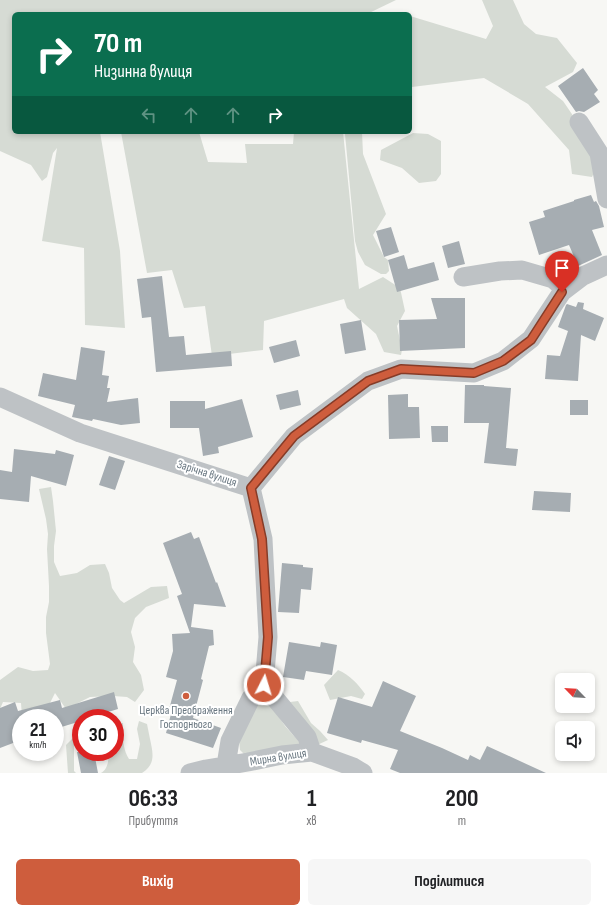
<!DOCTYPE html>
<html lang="uk">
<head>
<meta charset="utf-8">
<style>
	:root { --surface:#fff; --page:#f6f6f6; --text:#202124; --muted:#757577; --accent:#ce5d3d }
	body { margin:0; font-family:"Sofia Sans Condensed",sans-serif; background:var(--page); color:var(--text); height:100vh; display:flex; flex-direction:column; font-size:15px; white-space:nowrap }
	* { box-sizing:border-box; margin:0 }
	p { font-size:13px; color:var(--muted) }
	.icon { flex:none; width:22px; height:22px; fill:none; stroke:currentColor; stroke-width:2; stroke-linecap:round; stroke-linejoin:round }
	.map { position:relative; height:773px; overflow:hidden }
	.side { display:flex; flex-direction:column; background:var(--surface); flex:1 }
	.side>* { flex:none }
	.hud { position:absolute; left:12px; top:12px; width:400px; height:122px; border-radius:6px; box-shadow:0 2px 6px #0003; background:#0b6e4f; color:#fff; overflow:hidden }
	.needle { width:26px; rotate:295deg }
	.buttons { position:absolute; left:555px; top:673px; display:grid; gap:8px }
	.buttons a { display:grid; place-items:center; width:40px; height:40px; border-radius:6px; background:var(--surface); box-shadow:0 2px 6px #0003; font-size:20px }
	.speed { position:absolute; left:12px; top:709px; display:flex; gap:8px; font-size:20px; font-weight:700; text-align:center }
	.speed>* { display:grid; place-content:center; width:52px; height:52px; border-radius:50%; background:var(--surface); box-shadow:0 2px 6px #0003; line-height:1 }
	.speed small { font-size:10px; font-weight:400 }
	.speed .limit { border:6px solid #d22; background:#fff; color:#111 }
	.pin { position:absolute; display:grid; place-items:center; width:34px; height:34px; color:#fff; margin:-41px -17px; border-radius:50% 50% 50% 0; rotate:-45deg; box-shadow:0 0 4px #0007 }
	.pin .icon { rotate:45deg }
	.me { position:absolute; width:44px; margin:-22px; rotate:5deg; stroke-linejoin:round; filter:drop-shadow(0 0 3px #0008) }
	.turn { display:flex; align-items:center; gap:14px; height:84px; padding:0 16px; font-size:18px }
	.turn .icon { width:52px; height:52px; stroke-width:2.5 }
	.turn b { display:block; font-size:28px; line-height:34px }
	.lanes { display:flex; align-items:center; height:38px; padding:0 16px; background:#0003; justify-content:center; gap:20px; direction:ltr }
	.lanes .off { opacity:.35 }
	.eta { display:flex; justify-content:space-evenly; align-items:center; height:68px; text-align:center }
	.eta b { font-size:24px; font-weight:700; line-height:28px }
	.button { display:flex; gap:8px; margin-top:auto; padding:8px 16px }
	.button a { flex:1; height:46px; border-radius:6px; background:var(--accent); color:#fff; font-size:16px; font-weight:700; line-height:46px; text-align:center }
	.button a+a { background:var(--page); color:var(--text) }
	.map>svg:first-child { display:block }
	.green { fill:#d6dbd4 }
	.building { fill:#a6adb2 }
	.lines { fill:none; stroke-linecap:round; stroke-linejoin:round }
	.minor { stroke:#bec2c5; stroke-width:19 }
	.route-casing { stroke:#863c28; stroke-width:10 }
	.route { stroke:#ce5d3d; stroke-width:7 }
	.poi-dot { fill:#ce5d3d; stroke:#fff; stroke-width:1.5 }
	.labels { text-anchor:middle; stroke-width:4; stroke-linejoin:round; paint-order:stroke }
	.street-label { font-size:12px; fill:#697781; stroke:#fff }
	.poi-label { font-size:12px; fill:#697781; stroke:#fff }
</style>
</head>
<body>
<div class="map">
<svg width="607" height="773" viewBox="0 0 607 773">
	<rect width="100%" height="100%" fill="#f7f7f4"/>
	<!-- green -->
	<path class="green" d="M0,0H396L367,14H14V132H100L120,251L125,328L85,325L84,248L42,241L57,148L53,153L47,177L42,181L31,165L0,151Z
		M482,0H513L524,24L536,34L557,38L577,63L573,72L545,87L563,101L593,145L596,168L592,177L572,174L569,150L528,104L484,78L412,87L410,86V16L486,39L493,26Z
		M121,132H199L208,162L247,163L245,144H293L294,132H343L359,289L383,277L400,288L405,311L397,326L402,350L401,355L384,352L376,334L347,308L344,299L264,321L263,350L212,356L205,306L184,308L172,270L147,273Z
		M346,132H362L363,154L386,214L373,235L384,257L388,260L389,271L386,274H381L365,265L358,252L355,241L345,134Z
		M413,133L428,134L441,141V174L436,181L419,183L402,168L380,160L381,150Z
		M51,487L53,501L56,531L54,546V562L60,576L77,573L90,565L105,564L109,573L112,588L120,600L124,603L151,587L167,586L169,598L146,607L135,618L131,632L135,647L133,662L141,675L144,690L135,702L127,697L113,696L90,697L66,709L55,693L46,711L22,717L21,703L3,702L0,709V680L18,667L33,671L48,670L50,664L46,633V617L49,602V586L47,549L48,534L46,519L39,489Z
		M338,670C350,675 358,684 365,694L362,699L351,696L330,700L324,685Z
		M298,701L311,723L320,731L328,740L315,746L282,711L290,702Z
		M261,702L271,705L285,726L301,744L245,755L240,750L239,741L254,709Z
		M139,721L147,724C148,729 149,734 150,739C153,753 156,764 142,773H101C109,768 108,760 109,752H115V725L123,723C123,736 122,748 129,759H137L140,744L137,729Z
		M74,737V771L76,773H68L66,745Z"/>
	<!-- building -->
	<path class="building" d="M583,68L598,90L594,94L600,102L584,112L579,111L576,112L558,86Z
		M591,195L594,202L596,201L599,206L604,227L592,230L602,255L578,266L569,245L539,255L529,222L545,217L543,211L574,201V200Z
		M391,227L399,252L384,257L376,231Z
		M459,241L465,264L448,268L442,246Z
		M404,255L408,269L434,262L439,280L397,292L388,260Z
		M162,276L169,337L184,336L186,355L231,351L232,366L156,372L151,317L142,318L137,279Z
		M431,298H465V348L400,351L399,320L437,319Z
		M578,302L584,303L583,309L604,318L595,341L581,335L578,381L545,379L547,355L560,356L568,331L558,327L566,305L567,304L576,307Z
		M361,320L366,350L345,354L340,324Z
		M296,340L300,356L274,363L269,347Z
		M81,347L105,351L102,375L109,376L107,388H110L107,402L138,398L140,423L121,425L93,419L92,421L72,417L75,405L38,396L43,373L76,380Z
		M465,385H484V386L511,388L506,448L518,449L516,466L484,463L489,423H464Z
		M298,390L301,405L280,410L276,395Z
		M408,394V407H419L420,438L389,439L388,395Z
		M242,399L253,437L218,447L219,453L203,456L199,428H170V401H205V409Z
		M570,400H588V415H570Z
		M431,426H448V442H432Z
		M14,449L55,454L56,450L74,455L66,486L31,476L29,502L0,499V470L12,472Z
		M109,456L125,461L115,490L99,485Z
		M534,491L571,493L570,512L532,510Z
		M191,532L194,539L199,537L216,583L217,582L226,607L194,604L191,627L213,630L214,645L209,646L201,679L203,680L193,718L221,728L213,748L166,733L171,714L168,713L177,680L166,677L173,651L172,634L190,633L177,596L182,594L163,543Z
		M282,563L303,565V567L313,568L311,590L301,589L299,613L278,612Z
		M289,642L320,647L321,642L337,645L332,675L306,671L304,680L283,677Z
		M383,681L416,696L400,731L442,748L468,760L470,755L480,760L487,746L546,773H400L390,769L398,750L362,740L361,743L327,733L338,697L372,707Z
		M114,692L118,709L88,718H81V721L55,729V718H21V740L0,748V708L15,702L18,711L60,700L62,708Z
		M77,752H94L98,773H81Z"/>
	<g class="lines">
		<!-- minor -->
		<path class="minor" d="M579,122L599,153L607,199
			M463,277L500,271L522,270L553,279L565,289
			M0,397L80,433L251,488L263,539L268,637L264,685L307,737L312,752
			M251,488L294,436L368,381L401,369L474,373L503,361L531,339L562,292L583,276L607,265
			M226,765L230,741L251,698L264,685
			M190,773L206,769L248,762L282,755L312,752L353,767L363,773"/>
	</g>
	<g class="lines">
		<defs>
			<path id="route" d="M264,685L268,637L262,539L251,488L294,436L368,381L401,369L474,373L503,361L531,340L562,292"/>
		</defs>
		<!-- route casing -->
		<use href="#route" class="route-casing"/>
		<!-- route -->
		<use href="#route" class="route"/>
	</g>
	<!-- markers -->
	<circle class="poi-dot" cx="186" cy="696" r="4"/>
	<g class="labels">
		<!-- street labels -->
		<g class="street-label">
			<text transform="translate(207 473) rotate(18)" y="4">Зарічна вулиця</text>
			<text transform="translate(278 757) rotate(-9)" y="4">Мирна вулиця</text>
		</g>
		<!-- poi labels -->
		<g class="poi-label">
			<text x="186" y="714">Церква Преображення<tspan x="186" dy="14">Господнього</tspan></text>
		</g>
	</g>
</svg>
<div class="buttons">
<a><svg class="needle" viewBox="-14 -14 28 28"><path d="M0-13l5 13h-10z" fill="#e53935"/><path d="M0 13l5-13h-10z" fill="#757577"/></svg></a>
<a><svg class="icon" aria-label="sound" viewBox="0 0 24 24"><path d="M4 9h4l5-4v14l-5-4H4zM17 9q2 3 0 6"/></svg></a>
</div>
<div class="speed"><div>21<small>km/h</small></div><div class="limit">30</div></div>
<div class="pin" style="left:562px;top:292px;background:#d93025"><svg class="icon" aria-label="arrive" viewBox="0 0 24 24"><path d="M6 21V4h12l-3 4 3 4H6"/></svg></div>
<svg class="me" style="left:264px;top:685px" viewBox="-20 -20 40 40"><circle r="17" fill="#ce5d3d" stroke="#fff" stroke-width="3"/><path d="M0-11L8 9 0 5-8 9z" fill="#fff"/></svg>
<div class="hud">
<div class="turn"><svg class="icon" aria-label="right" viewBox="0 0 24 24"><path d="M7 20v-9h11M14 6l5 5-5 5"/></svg><div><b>70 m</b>Низинна вулиця</div></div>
<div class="lanes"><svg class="icon off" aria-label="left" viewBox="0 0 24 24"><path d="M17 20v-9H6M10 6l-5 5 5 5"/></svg><svg class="icon off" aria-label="ahead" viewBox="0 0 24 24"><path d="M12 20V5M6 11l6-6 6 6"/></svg><svg class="icon off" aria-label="ahead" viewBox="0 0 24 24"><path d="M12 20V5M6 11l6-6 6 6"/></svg><svg class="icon" aria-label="right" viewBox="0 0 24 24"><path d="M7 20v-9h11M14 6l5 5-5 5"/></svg></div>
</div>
</div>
<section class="side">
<div class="eta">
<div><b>06:33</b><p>Прибуття</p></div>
<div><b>1</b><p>хв</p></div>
<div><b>200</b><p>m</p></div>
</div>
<div class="button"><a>Вихід</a><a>Поділитися</a></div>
</section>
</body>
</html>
